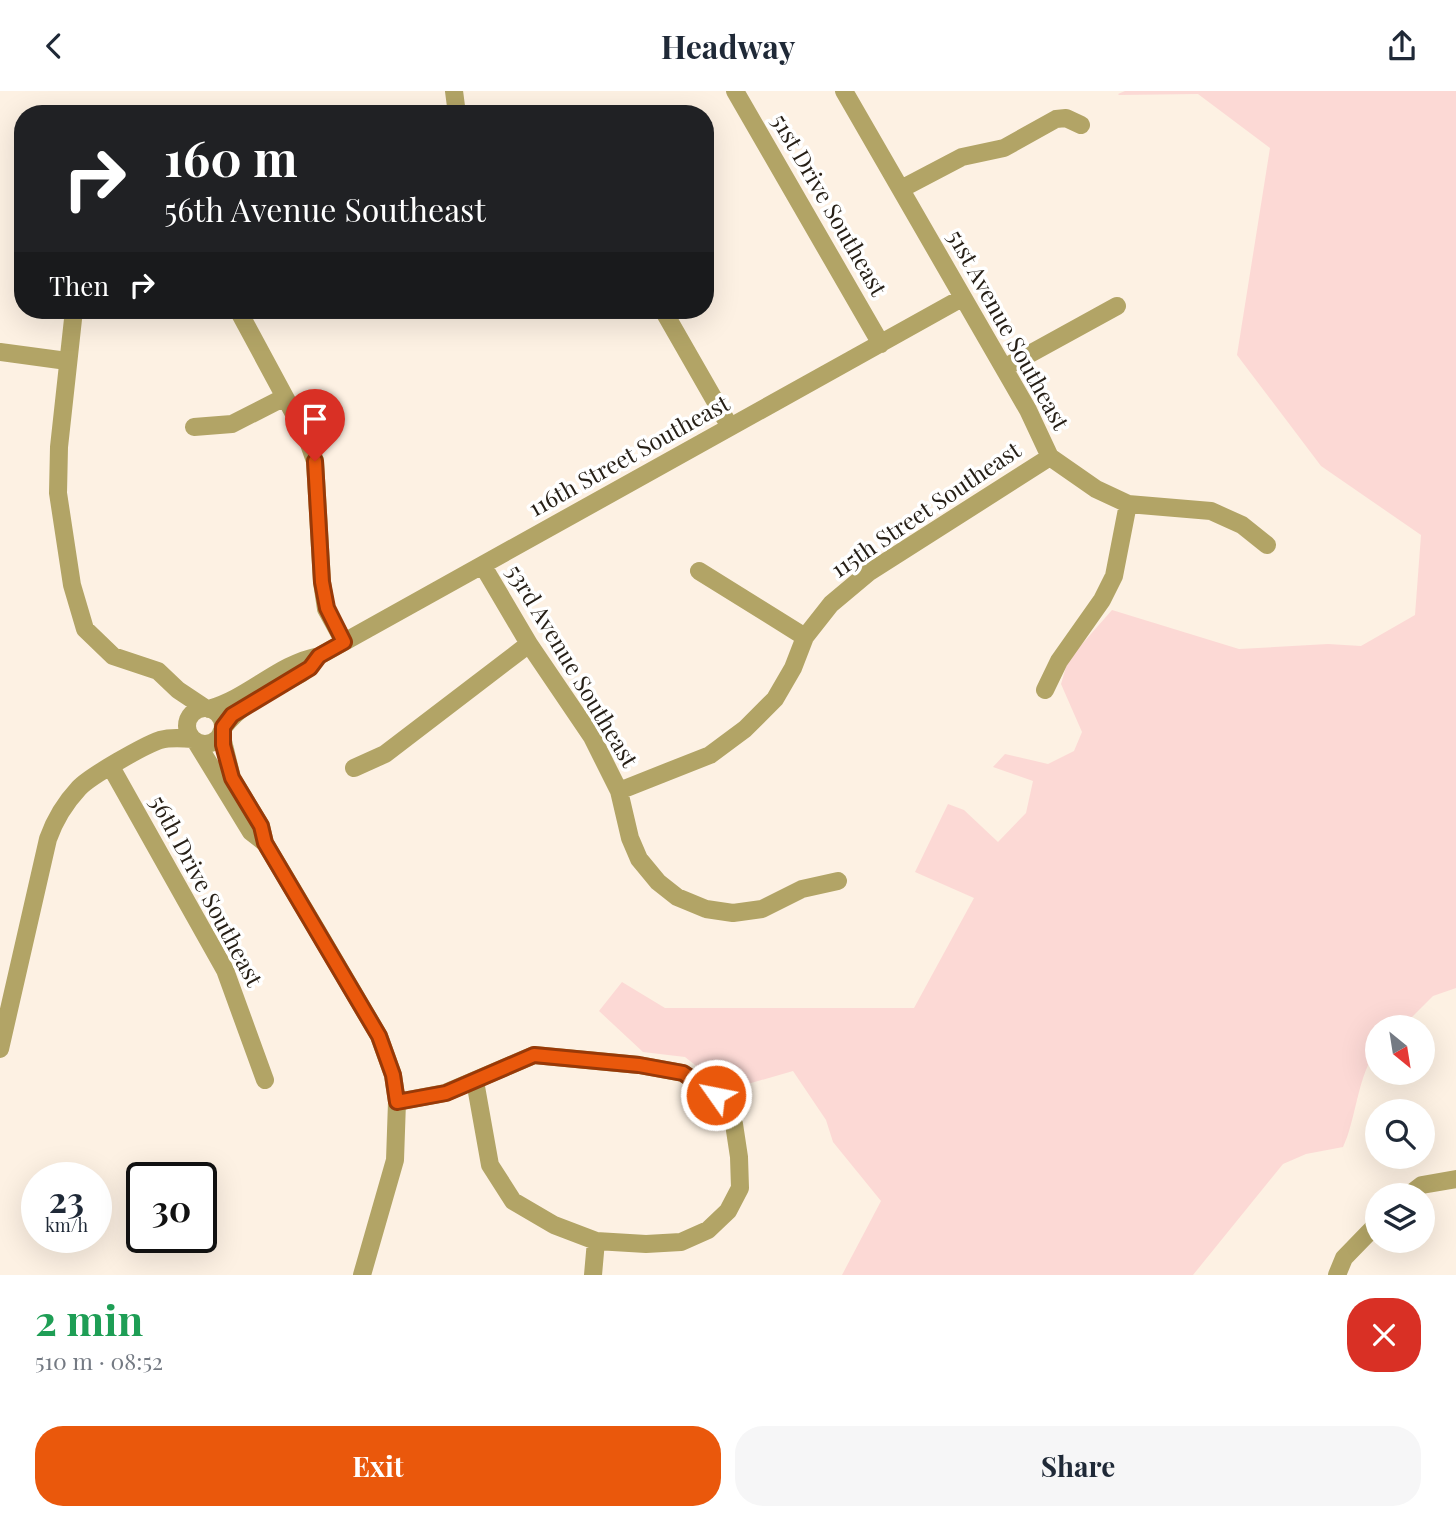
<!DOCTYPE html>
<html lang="en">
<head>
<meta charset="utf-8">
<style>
	:root { --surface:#fff; --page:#f6f6f7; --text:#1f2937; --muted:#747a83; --accent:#ea580c }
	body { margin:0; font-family:"Playfair Display",serif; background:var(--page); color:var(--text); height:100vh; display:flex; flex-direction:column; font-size:26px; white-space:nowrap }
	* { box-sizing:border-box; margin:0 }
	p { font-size:23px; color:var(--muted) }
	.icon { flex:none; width:38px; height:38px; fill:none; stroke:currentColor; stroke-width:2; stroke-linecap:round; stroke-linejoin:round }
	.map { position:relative; height:1184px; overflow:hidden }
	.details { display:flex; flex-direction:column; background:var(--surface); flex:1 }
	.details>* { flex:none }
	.banner { position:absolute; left:14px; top:14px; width:700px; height:214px; border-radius:28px; box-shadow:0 7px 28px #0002; background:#202124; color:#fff; overflow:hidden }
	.needle { width:46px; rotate:150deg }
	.tools { position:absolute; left:1365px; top:924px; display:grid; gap:14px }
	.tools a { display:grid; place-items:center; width:70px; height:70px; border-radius:50%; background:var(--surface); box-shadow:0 7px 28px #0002; font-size:35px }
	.speed { position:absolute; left:21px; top:1071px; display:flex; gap:14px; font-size:35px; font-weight:700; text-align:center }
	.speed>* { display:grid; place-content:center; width:91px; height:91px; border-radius:50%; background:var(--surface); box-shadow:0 7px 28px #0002; line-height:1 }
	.speed small { font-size:18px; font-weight:400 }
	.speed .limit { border:4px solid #111; border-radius:10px; background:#fff; color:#111 }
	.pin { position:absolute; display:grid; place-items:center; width:60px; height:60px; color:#fff; margin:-72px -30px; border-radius:50% 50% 50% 0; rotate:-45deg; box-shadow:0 0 7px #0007 }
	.pin .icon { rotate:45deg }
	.me { position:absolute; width:77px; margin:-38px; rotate:303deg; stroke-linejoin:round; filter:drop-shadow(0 0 5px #0008) }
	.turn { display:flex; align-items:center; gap:24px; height:147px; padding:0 35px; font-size:32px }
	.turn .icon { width:91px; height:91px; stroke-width:2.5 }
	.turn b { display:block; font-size:49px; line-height:60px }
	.then { display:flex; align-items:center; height:66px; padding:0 35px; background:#0003; gap:14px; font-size:26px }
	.round { display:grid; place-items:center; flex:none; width:74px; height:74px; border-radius:28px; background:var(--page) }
	.head { display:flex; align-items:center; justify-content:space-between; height:119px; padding:0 35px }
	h1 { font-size:42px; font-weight:700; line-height:52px; color:#1e9e55 }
	.button { display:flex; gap:14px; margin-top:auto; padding:14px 35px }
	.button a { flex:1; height:80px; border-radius:28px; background:var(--accent); color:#fff; font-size:28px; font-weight:700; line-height:80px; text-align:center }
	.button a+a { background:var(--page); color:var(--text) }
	header { display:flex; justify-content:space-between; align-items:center; height:91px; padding:0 35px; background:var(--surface); font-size:32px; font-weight:700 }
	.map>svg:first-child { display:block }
	.green { fill:#fcd9d5 }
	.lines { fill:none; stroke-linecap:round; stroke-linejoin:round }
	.minor { stroke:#b2a466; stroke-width:18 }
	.route-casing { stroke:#983908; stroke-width:18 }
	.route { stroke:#ea580c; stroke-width:12 }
	.labels { text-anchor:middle; stroke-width:7; stroke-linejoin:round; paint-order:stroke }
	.street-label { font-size:23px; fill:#272017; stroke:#fff }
</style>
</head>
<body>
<header><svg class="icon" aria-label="back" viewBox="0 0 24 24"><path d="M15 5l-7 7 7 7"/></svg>Headway<svg class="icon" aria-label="share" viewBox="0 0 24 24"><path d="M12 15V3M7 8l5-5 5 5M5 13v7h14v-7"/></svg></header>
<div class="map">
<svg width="1456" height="1184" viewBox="0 0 1456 1184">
	<rect width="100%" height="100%" fill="#fdf1e3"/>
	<!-- green -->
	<path class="green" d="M1125,0H1456V897L1433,905L1402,936H1377V961C1358,980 1356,1030 1343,1056L1306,1063L1283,1073L1193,1184H842L881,1110L833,1051L826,1029L793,980L734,997L719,993L685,966L643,961L599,920L622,891L665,917H914L974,807L915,781L948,713L964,719L998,751L1026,722L1033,690L993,676L1005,663L1048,673L1074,660L1082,641L1061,593L1068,569L1112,519L1239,558L1328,553L1361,555L1415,524L1421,444L1321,375L1237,264L1270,57L1198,3L1119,4L1118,3Z"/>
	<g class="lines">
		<!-- minor -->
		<path class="minor" d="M454,0L457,23
			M735,0L881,253
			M844,0L1028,319L1050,366L1096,398L1128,413L1211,420L1242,434L1267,454
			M901,98L962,66L1004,57L1056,28L1066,27L1081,34
			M74,219L59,356L58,402L72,494L85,538L113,565L158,580L178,599L205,617
			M238,219L307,347L315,370L322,491L326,518L344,551
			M663,219L730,336
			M0,261L67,270
			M1004,277L1117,215
			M194,336L232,333L285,306
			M483,475L529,553L592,646L619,700L630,747L639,768L658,791L677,806L706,818L733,822L762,818L802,798L838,790
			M699,480L805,546
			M1045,599L1059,570L1102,509L1114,485L1128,413
			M187 635a18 18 0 1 1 36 0a18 18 0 1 1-36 0Z
			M209,618C249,607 278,573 319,565L962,207
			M223,637C242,611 274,597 302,582
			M221,642L232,687L261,735L265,752
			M196,651L251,741L265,752L315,836L379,945L393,984L397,1011L395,1069L362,1184
			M111,676L225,879L265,989
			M354,677L385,663L529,553
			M619,700L710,664L745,638L775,608L793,577L805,546L831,513L868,482L1050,366
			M0,958L48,748C55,728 65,712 79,697C90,685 145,654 160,649C171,646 182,647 193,648
			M397,1011L445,1002L534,964L639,974L683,982L716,1004L734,1033L739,1066L740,1097L728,1120L708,1139L681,1151L646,1153L596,1150L554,1134L513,1110L490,1074L475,990
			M1409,1104L1422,1094L1456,1088
			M593,1184L596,1150
			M1337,1184L1344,1167L1377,1133"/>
	</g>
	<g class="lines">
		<defs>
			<path id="route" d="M315,370L322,491L327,517L344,551L319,565L310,577L232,624L223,636V654L232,687L261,735L265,752L379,945L393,984L397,1011L446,1002L534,964L639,974L683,982L716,1004"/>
		</defs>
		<!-- route casing -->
		<use href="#route" class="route-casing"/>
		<!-- route -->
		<use href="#route" class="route"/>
	</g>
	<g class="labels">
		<!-- street labels -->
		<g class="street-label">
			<text transform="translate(829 114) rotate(60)" y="8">51st Drive Southeast</text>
			<text transform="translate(1008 239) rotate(61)" y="8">51st Avenue Southeast</text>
			<text transform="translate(629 365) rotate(-29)" y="8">116th Street Southeast</text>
			<text transform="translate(926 419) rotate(-34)" y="8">115th Street Southeast</text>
			<text transform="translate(572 575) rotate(59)" y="8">53rd Avenue Southeast</text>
			<text transform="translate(206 800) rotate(62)" y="8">56th Drive Southeast</text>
		</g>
	</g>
</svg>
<div class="tools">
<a><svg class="needle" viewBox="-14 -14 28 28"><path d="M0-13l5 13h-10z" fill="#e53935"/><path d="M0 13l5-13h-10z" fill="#747a83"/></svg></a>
<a><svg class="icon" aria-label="search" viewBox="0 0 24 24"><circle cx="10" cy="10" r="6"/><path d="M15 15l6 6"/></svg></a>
<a><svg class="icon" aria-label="layers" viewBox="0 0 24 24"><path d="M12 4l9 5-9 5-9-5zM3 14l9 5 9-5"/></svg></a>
</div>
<div class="speed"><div>23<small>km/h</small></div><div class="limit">30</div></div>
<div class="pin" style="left:315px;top:370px;background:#d93025"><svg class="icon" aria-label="arrive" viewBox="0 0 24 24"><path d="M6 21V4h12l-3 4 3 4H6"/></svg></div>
<svg class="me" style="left:716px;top:1004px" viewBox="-20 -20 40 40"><circle r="17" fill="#ea580c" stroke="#fff" stroke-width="3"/><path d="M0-11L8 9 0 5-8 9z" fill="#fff"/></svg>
<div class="banner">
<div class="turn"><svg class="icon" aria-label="right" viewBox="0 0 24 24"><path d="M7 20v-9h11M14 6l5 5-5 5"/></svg><div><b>160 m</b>56th Avenue Southeast</div></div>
<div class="then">Then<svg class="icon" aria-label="right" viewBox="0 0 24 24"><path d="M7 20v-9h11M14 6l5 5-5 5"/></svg></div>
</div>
</div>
<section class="details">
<div class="head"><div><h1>2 min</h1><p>510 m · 08:52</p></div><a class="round" style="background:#d93025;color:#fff"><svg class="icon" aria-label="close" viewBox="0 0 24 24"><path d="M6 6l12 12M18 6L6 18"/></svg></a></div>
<div class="button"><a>Exit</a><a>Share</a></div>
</section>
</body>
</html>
